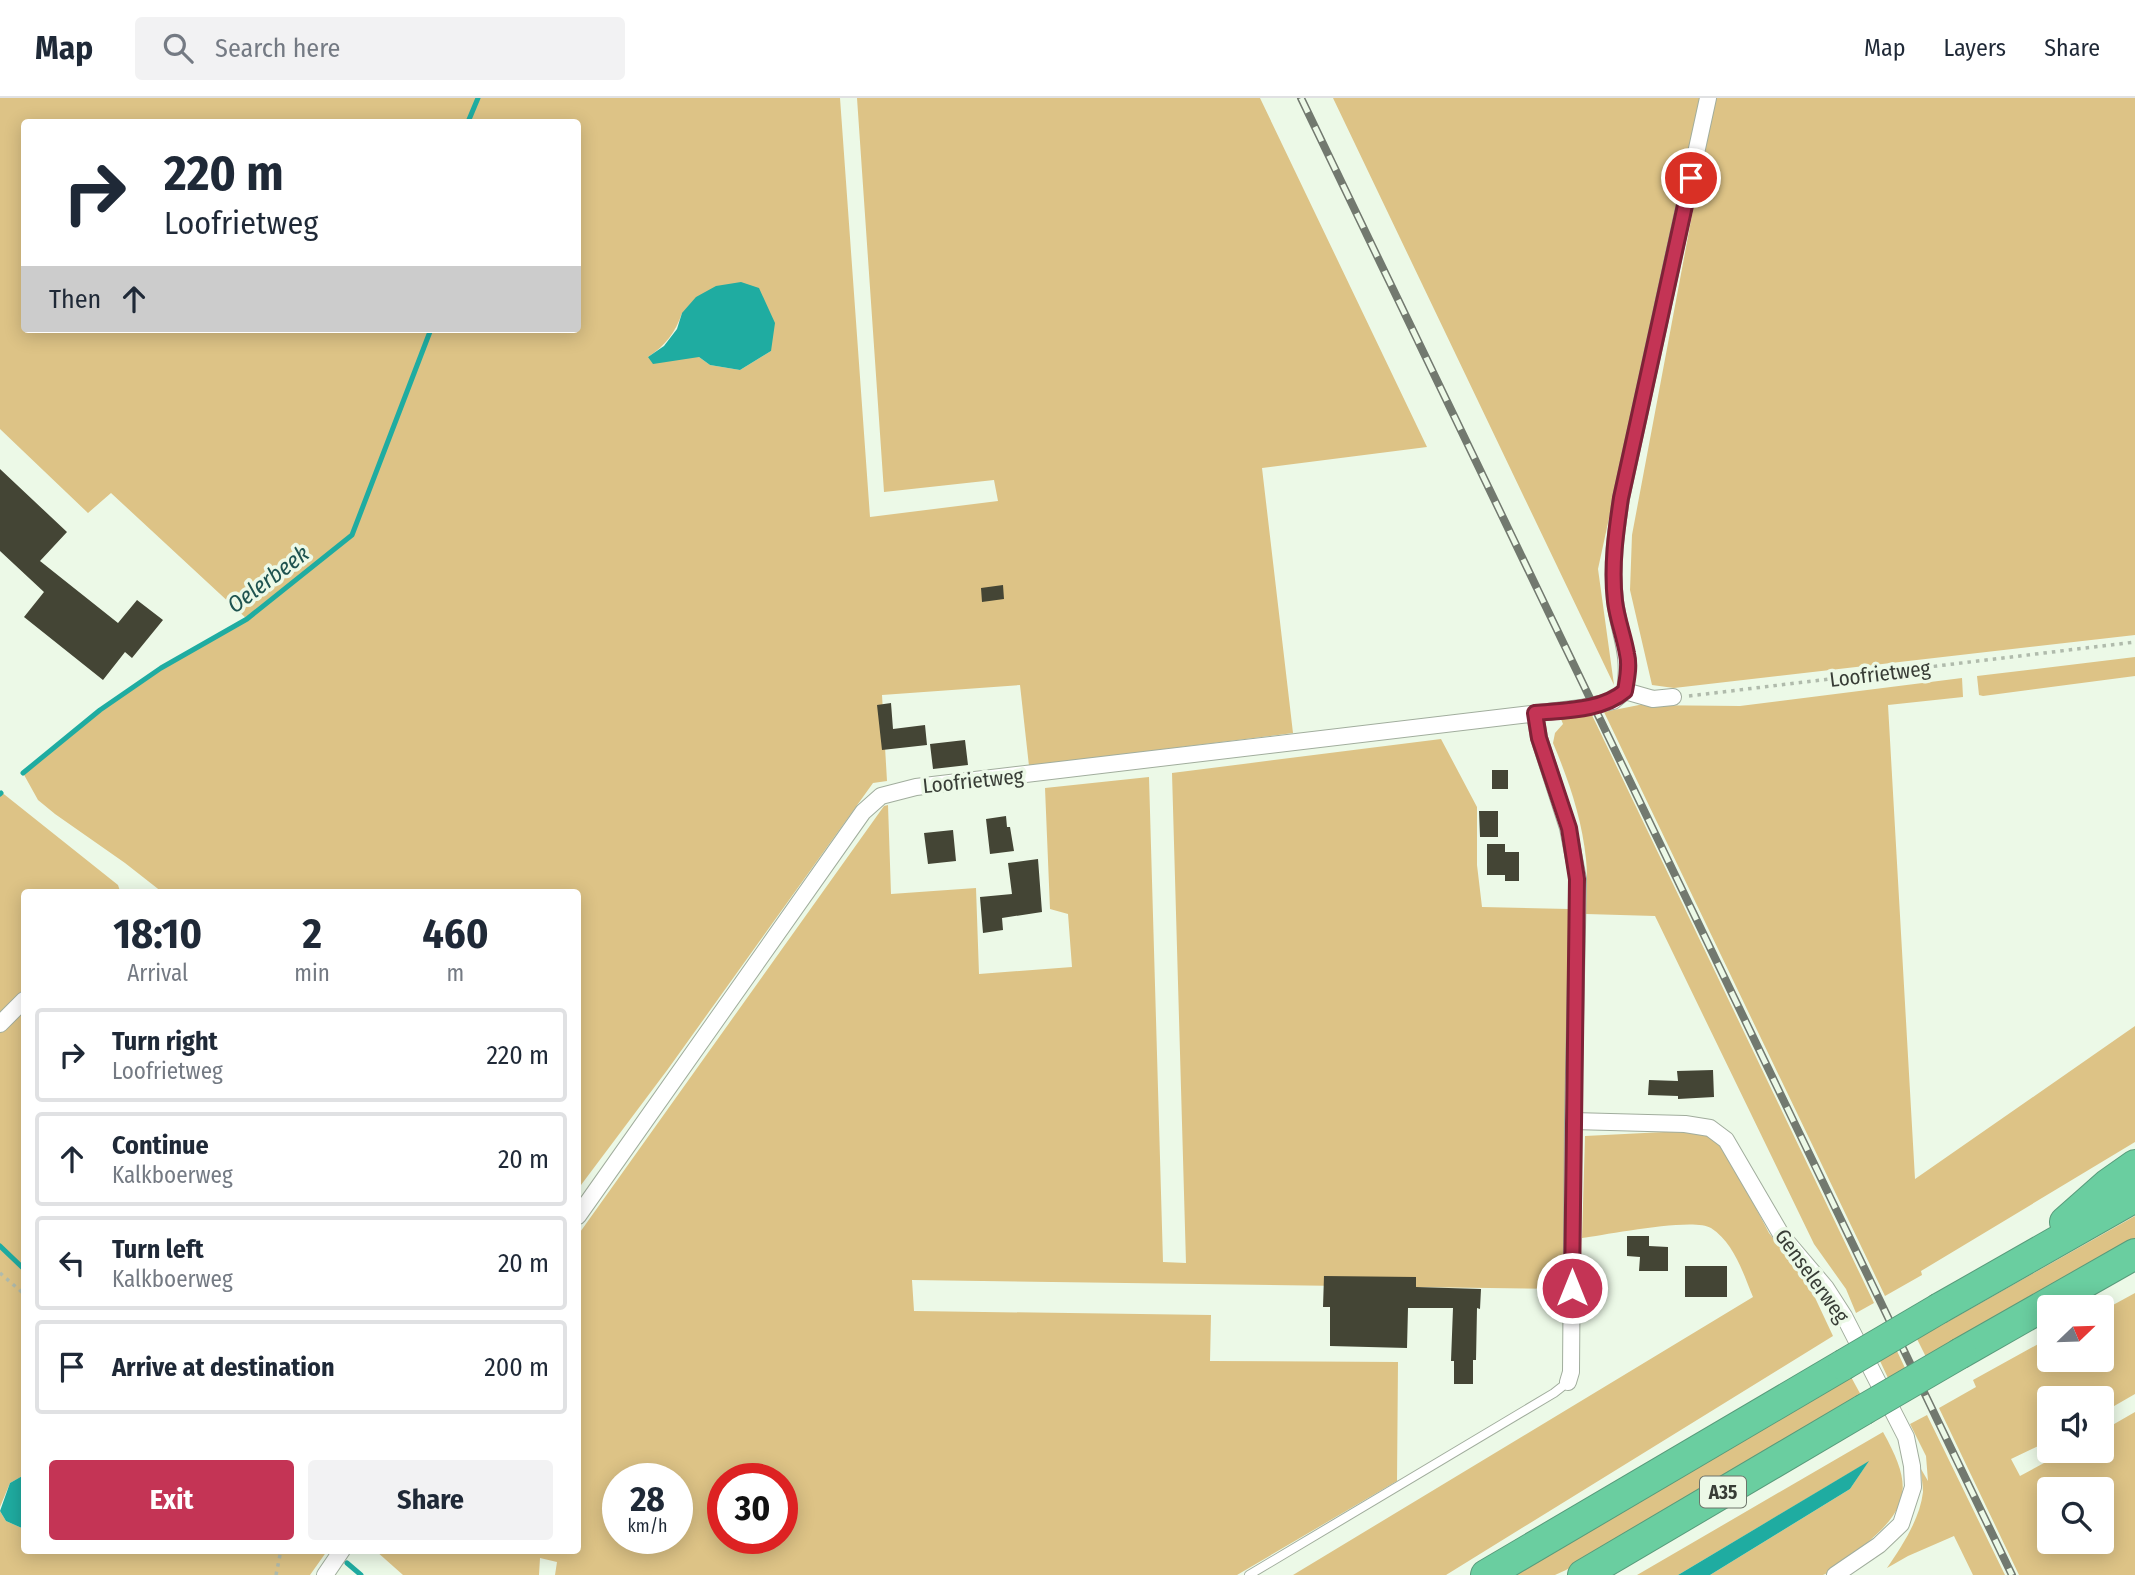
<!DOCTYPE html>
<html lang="en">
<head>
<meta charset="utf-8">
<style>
	:root { --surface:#fff; --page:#f2f2f3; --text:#1f2937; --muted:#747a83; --line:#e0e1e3; --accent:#c43455 }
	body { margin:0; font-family:"Fira Sans Condensed",sans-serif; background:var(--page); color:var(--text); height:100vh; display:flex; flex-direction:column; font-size:26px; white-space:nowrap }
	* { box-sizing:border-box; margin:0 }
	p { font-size:23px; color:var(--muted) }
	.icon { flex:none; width:38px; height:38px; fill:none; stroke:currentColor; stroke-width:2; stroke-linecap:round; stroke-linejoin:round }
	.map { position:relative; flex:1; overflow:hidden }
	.panel { position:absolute; left:21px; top:791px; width:560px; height:665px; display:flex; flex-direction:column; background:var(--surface); border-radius:7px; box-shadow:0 4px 18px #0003 }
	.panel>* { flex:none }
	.hud { position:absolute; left:21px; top:21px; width:560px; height:214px; border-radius:7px; box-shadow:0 4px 18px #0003; background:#fff; color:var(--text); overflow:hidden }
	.needle { width:46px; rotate:67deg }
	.fabs { position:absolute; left:2037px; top:1197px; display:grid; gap:14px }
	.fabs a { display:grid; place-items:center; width:77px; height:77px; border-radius:7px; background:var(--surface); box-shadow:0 4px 18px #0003; font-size:35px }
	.speed { position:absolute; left:602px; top:1365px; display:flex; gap:14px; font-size:35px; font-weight:700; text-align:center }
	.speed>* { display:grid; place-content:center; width:91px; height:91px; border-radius:50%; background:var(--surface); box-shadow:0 4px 18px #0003; line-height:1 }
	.speed small { font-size:18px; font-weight:400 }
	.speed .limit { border:10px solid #d22; background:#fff; color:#111 }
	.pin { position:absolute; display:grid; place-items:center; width:60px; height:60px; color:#fff; margin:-30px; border:4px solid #fff; border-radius:50%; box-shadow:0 2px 7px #0007 }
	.me { position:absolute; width:77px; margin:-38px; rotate:0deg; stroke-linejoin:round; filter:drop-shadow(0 0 5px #0008) }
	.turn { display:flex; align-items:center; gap:24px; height:147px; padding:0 28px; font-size:32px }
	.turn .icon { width:91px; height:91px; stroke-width:2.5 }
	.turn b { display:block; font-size:49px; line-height:60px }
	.then { display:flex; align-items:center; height:66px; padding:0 28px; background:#0003; gap:14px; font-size:26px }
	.eta { display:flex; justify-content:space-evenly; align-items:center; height:119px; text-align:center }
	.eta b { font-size:42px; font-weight:700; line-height:49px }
	.action { display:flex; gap:14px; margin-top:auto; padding:14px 28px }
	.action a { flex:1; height:80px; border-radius:7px; background:var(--accent); color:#fff; font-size:28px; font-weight:700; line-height:80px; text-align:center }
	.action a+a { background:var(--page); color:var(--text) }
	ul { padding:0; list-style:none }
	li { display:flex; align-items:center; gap:21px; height:94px; margin:0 14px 10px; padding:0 14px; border:4px solid var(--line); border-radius:7px }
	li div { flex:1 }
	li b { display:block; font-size:26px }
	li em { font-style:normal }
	header { display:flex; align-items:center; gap:42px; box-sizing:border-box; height:98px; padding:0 35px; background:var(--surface); border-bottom:2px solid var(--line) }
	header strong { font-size:33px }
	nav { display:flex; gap:38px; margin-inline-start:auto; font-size:24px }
	.search { width:490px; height:63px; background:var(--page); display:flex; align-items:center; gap:18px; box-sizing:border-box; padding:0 24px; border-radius:7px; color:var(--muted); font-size:26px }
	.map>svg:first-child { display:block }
	.green { fill:#ddc386; fill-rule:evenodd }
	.water { fill:#1faca1 }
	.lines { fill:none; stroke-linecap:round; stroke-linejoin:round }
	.stream { stroke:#1faca1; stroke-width:5 }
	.building { fill:#444535 }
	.service-casing { stroke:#a1ad9d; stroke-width:10 }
	.minor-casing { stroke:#a1ad9d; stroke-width:18 }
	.motorway-casing { stroke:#589b7b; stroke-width:32 }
	.path { stroke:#b0bbac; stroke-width:3.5; stroke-dasharray:3.5 5; stroke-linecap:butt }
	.service { stroke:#fff; stroke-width:8 }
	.minor { stroke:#fff; stroke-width:16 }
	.motorway { stroke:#6acea0; stroke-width:30 }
	.rail-casing { stroke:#72796f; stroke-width:8 }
	.rail { stroke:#ecf9e7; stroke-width:5; stroke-dasharray:16; stroke-linecap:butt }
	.motorway-bridge-casing { stroke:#589b7b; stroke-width:32; stroke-linecap:butt }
	.motorway-bridge { stroke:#6acea0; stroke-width:30 }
	.route-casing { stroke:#7f2237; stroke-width:18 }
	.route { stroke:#c43455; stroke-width:12 }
	.labels { text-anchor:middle; stroke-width:7; stroke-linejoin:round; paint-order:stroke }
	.shield { fill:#ecf9e7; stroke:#6e756b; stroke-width:2 }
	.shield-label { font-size:19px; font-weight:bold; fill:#383d36 }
	.street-label { font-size:21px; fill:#383d36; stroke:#ecf9e7 }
	.water-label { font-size:23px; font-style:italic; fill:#1e534f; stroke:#ecf9e7 }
</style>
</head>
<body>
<header>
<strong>Map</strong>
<div class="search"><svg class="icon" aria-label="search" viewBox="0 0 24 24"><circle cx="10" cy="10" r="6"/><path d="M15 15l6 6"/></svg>Search here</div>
<nav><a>Map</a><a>Layers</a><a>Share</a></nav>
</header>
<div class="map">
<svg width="2135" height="1477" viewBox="0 0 2135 1477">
	<rect width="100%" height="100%" fill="#ecf9e7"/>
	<!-- green -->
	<path class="green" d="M0,0H840L870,419L998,403L994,382L884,394L857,0H1260L1427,349L1262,370L1293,635L1029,668L1020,587L882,597L887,683L873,685L668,971L578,1091V794H162L125,765L55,716L38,702L23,675L100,612L161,570L247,521L111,395L88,415L0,331ZM24,24H578V231H24ZM682,215L771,253L740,272L710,267L699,259H648C666,247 675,235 682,215Z
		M1333,0H1700L1598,471L1614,587Z
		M1714,0H2135V537L1674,590L1652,587L1630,492L1632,437Z
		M2135,559V578L1983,598L1979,597L1977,578Z
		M1962,580L1963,599L1888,607L1915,1081L2135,928V1044L1921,1173L1922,1177L1885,1198L1604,614L1639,607L1740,608Z
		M1591,615L1874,1205L1856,1215L1846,1191L1814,1146L1655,818L1586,816C1586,798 1588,779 1586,761C1582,721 1569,683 1553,645L1555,635L1563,626L1561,621Z
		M1441,641L1477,709V767L1482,809L1569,811L1566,1191L912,1182L914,1213L1211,1217L1210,1263L1398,1264L1397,1383L1237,1477H555L557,1464L540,1460L539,1477H403L376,1453L578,1452V1137L884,708L888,707L891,796L976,790L979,876L1072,869L1068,816L1050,811L1045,690L1149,679L1163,1164L1186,1165L1172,675ZM618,1381H677V1440H618ZM723,1381H782V1440H723Z
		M0,693L118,787L120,793L119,794H24V892L0,916Z
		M24,908V1377L10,1385L0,1409V932Z
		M1684,1033L1710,1038L1721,1048L1735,1070L1769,1135L1810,1189L1833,1238L1446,1477H1293L1753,1199C1743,1175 1734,1145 1711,1130C1693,1119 1606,1137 1582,1140L1585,1038Z
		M2135,1118V1143L1926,1259L1917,1241Z
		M2135,1195V1296L2102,1315V1300H2049V1343L2011,1361L2020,1378L2066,1353H2102V1333L2135,1314V1477H2019L1939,1310L1976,1289L1973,1282L2049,1240V1262H2102V1213ZM2049,1391H2102V1444H2049Z
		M1897,1253L1905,1270L1888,1280L1880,1263Z
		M1850,1277L1862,1299L1566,1472L1555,1477H1508Z
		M1927,1317L2005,1477H1973L1954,1438L1908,1458L1887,1470C1902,1448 1920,1421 1923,1394C1923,1387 1921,1378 1921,1371L1928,1383L1926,1358L1910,1326Z
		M1883,1334C1913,1388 1911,1409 1862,1449C1851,1458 1837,1472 1823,1477C1815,1477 1804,1477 1796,1477C1767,1477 1739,1477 1710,1477L1850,1391L1868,1364L1678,1477H1637Z
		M0,1413L6,1423L24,1431V1452L327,1453L310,1477H0Z"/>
	<!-- water -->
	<path class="water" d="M741,184L759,190L775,225L771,253L740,272L710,267L699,259L653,266L648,259L664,248L677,231L682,215L696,199L716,188Z
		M1869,1363L1850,1391L1710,1477H1678Z
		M24,1377V1431L6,1423L0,1413L10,1385Z"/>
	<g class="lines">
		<!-- stream -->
		<path class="stream" d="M468,24L478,0
			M23,675L100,612L161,570L247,521L352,437L431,231
			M0,696L1,695
			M0,1148L24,1171
			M347,1465L361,1477"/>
	</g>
	<!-- building -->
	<path class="building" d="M0,371L67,434L40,463L118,525L137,502L163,522L132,560L125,554L103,582L24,519L44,494L0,453Z
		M1003,487L1004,501L982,504L981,490Z
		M891,605L893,631L925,627L927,647L882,652L877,607Z
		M965,642L968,667L933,671L930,646Z
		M1492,672H1508V691H1492Z
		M1479,713H1498V739H1480Z
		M1006,718L1007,729H1010L1014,753L990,756L986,721Z
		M953,732L956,763L928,766L924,735Z
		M1487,746H1505V754H1519V783H1505V777H1487Z
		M1038,761L1042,814L1002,820L1003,832L983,835L980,799L1012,796L1008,765Z
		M1713,972L1714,999L1678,1001V998L1648,997L1649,982L1678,983L1677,973Z
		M1627,1138H1649V1148L1668,1149V1173H1639L1640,1159L1627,1158Z
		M1685,1168H1727V1199H1685Z
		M1324,1178L1416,1179V1189L1481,1191L1480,1211L1477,1210L1476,1262H1473V1286H1454V1263H1451L1453,1210H1408L1407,1250L1330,1248V1209H1323Z"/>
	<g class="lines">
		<defs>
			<path id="service" d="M1249,1477L1554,1295L1568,1284"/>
			<path id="minor" d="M1625,593L1653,601L1673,599
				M1535,616L1539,640L1568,730L1578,781L1573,1023L1685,1026L1710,1030L1726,1042L1782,1138L1826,1190L1844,1218L1906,1339L1912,1368L1913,1389L1901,1426L1879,1447L1835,1477
				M0,926L24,902
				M578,1118L863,714L881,698L916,689L1581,610L1613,603L1625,593C1631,555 1620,539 1615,503C1611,468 1616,434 1621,400L1708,0
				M1568,1284L1571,1274L1573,1023
				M325,1477L342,1452"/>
			<path id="motorway" d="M2065,1124L2108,1086L2135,1067
				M1940,1210L2135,1099
				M1961,1255L2135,1156
				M1486,1477L1843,1267
				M1583,1477L1863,1312"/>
		</defs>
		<!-- service casing -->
		<use href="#service" class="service-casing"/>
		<!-- minor casing -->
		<use href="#minor" class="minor-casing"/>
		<!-- motorway casing -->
		<use href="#motorway" class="motorway-casing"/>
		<!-- path -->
		<path class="path" d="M1689,598L2135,544
			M0,1175L24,1196
			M276,1477L281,1452"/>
		<!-- service -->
		<use href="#service" class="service"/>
		<!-- minor -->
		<use href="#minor" class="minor"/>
		<!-- motorway -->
		<use href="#motorway" class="motorway"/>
		<defs>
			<path id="rail" d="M1301,0L2012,1477"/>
		</defs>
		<!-- rail casing -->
		<use href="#rail" class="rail-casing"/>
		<!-- rail -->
		<use href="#rail" class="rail"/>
		<defs>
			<path id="motorway-bridge" d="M1843,1267L1940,1210
				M1863,1312L1961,1255"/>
		</defs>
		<!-- motorway-bridge casing -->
		<use href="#motorway-bridge" class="motorway-bridge-casing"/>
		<!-- motorway-bridge -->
		<use href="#motorway-bridge" class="motorway-bridge"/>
	</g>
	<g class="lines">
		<defs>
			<path id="route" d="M1572,1190L1577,781L1569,730L1539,640L1535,615C1565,612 1601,613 1625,593C1627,581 1630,568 1627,556C1624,538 1617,521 1615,503C1611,468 1616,434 1621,400L1691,80"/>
		</defs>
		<!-- route casing -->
		<use href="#route" class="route-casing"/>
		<!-- route -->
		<use href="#route" class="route"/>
	</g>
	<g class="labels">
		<!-- shield labels -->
		<rect class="shield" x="1700" y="1378.5" width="46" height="31" rx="5"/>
		<g class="shield-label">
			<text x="1723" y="1401">A35</text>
		</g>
		<!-- street labels -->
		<g class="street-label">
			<text transform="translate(1880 576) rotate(-7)" y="7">Loofrietweg</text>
			<text transform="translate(973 683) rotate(-6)" y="7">Loofrietweg</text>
			<text transform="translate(1812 1178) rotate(54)" y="7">Genselerweg</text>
		</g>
		<!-- water labels -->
		<g class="water-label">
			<text transform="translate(268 481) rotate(-37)" y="8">Oelerbeek</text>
		</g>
	</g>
</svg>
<div class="fabs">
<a><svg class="needle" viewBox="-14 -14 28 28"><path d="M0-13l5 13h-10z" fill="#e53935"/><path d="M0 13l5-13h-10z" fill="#747a83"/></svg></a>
<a><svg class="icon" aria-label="sound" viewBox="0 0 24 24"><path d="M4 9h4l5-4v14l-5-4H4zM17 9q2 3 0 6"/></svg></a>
<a><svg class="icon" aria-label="search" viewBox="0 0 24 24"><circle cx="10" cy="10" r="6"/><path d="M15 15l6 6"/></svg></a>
</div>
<div class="speed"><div>28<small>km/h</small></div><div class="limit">30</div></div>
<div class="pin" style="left:1691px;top:80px;background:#d93025"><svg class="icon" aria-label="arrive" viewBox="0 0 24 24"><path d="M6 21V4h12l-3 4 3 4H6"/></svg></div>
<svg class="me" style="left:1572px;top:1190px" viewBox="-20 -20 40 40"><circle r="17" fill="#c43455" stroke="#fff" stroke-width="3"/><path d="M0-11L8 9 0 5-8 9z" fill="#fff"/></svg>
<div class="hud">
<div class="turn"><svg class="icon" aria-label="right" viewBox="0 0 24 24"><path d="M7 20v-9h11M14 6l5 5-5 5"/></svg><div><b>220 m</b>Loofrietweg</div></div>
<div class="then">Then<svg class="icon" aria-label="ahead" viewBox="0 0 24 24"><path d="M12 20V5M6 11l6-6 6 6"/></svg></div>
</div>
<section class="panel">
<div class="eta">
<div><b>18:10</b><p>Arrival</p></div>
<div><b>2</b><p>min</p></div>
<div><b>460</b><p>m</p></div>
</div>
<ul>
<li><svg class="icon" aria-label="right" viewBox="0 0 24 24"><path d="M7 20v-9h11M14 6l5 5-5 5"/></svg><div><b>Turn right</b><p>Loofrietweg</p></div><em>220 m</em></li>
<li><svg class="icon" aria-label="ahead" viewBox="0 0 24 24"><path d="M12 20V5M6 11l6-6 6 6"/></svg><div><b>Continue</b><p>Kalkboerweg</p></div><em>20 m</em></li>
<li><svg class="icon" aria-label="left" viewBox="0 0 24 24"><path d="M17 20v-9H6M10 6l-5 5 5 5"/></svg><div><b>Turn left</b><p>Kalkboerweg</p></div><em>20 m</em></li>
<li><svg class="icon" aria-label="arrive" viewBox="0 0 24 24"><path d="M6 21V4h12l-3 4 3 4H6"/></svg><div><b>Arrive at destination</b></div><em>200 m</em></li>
</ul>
<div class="action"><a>Exit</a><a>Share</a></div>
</section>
</div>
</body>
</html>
